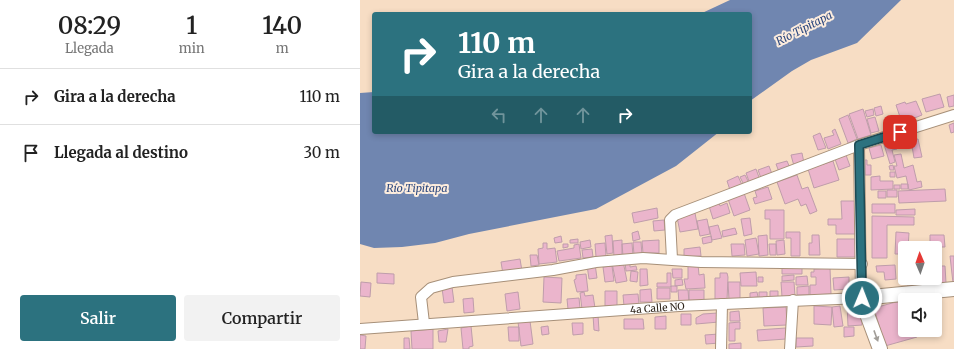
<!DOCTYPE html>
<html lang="es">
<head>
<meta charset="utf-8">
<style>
	:root { --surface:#fff; --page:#f2f2f2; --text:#222; --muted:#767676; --line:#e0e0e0; --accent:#2c727f }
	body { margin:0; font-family:Merriweather,serif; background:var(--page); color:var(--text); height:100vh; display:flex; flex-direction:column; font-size:15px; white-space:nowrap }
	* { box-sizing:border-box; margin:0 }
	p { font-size:13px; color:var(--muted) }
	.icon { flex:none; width:22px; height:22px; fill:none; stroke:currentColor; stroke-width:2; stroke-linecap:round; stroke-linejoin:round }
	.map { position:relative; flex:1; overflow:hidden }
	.drawer { display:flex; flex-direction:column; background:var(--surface); width:360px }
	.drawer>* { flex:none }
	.guide { position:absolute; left:12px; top:12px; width:380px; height:122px; border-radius:4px; box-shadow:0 2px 6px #0003; background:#2c727f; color:#fff; overflow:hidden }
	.needle { width:26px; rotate:358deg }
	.buttons { position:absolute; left:538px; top:241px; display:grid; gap:8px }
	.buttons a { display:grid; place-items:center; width:44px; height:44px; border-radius:4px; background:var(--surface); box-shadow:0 2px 6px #0003; font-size:20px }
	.pin { position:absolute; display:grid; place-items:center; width:34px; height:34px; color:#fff; margin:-17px; border-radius:8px; box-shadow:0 2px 6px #0006 }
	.me { position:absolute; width:44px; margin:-22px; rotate:1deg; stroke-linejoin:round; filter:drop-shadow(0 0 3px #0008) }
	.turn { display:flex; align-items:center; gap:14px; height:84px; padding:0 20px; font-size:18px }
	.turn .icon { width:52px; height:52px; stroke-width:2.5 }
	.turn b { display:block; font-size:28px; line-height:34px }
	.lanes { display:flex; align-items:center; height:38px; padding:0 20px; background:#0003; justify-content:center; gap:20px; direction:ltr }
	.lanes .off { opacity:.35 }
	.eta { display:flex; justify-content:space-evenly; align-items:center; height:68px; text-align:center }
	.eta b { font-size:24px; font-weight:600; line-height:28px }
	.button { display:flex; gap:8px; margin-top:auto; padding:8px 20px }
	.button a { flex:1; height:46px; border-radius:4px; background:var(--accent); color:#fff; font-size:16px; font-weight:600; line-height:46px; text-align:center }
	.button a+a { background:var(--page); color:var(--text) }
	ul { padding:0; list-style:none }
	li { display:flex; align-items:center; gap:12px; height:56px; padding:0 20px; border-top:1px solid var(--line) }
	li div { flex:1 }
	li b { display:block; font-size:15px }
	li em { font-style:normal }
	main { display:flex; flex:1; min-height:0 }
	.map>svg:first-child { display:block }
	.water { fill:#7086b0 }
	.building { fill:#ebb5cc; stroke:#bf9dab }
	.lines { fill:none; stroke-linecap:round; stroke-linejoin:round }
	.street-casing { stroke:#a79079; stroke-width:12 }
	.secondary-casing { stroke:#a79079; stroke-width:16 }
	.street { stroke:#fff; stroke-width:10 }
	.secondary { stroke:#fff; stroke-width:14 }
	.oneway { fill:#a19d98 }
	.route-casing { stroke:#1d4a53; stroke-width:10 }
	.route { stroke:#2c727f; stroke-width:7 }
	.labels { text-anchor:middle; stroke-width:4; stroke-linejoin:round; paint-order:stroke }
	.street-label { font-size:10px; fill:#2e251b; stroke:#fcecdd }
	.water-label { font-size:11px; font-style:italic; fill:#2c487f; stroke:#fcecdd }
</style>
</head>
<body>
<main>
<section class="drawer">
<div class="eta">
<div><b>08:29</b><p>Llegada</p></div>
<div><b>1</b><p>min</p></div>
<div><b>140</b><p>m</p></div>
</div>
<ul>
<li><svg class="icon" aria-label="right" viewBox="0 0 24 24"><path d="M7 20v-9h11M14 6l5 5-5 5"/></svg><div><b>Gira a la derecha</b></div><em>110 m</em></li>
<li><svg class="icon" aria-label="arrive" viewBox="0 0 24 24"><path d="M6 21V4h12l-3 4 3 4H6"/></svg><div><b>Llegada al destino</b></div><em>30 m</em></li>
</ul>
<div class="button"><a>Salir</a><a>Compartir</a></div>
</section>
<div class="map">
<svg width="594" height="349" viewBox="0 0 594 349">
	<rect width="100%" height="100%" fill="#f7ddc4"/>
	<!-- water -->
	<path class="water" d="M370,0H541L497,43L451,60L432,71L390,101V14H340Z
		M14,92V132H359L316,166L236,209L109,234L75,243L42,247L14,248L0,244V93Z"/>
	<!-- building -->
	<path class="building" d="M580,94L584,107L566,112L562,99Z
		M594,95V106L589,107L587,97Z
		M556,101L562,115L547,121L545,118L541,120L536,105L545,102L546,104Z
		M521,106L523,114L516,116L514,108Z
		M503,109L511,135L498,139L489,114Z
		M513,109L514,115L507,117L505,111Z
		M488,115L497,139L488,143L479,119Z
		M515,117L519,131L511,133L507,119Z
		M594,123V132L591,133L589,125Z
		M475,129L481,144L468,149L464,138L474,135L472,131Z
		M460,133L466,148L458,150L453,136Z
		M533,138L537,149L532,150L535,162L530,164L523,141Z
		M558,139L562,157L554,158L551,140Z
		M521,145L524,156L512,159L509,148Z
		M442,153L444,163L434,166L431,155Z
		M541,154L544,168L553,165L557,182L561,181L562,187L549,190L546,176L537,178L534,166H537L534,155Z
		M486,155L490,166L479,170L475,159Z
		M505,160H507V165H511V175H505Z
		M427,161L430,168L419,172L416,164Z
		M473,161L479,180L454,188L448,169Z
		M533,165L534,170H530L529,166Z
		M409,166L412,174L401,178L398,170Z
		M396,169L400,180L390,184L386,173Z
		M530,172H535V177H530Z
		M385,175L389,183L384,185L380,177Z
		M437,175L442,189L448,187L457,211L450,214L446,204L441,206L438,199L425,204L417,182Z
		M378,176L382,185L370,190L367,181Z
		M520,176V181H533V189L511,190V177Z
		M541,184H548V189H541Z
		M534,185H540V189H534Z
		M408,187L412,199L395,204L393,198L397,197L395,191Z
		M585,189L586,201L539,203L538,191Z
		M527,190H537V197H527Z
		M518,191H526V198H518Z
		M384,193L390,210L374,216L368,199Z
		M481,201H497L498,234H476V225H468V219H482Z
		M359,203L360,206L367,203L370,213L353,219L349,206Z
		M512,204H535V213H512Z
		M297,208L298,218L274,223L272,213Z
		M555,209V215H536V210Z
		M405,210H424V239H410V219H405Z
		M335,213L338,229L320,232L317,217Z
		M512,216L554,217V225H527V258H512Z
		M390,218L392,234L384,236L381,219Z
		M347,219L350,234L340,236L337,221Z
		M304,220L305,230L294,231L293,221Z
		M358,225L362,238L352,240L349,227Z
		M375,228L377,234L363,237L362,231Z
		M278,231L280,239L273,241L272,233Z
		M426,232H440V256H431V238H426Z
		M536,232L549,233L548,248H545V252H540V254H535Z
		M252,235L253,253L247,254L245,236Z
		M407,235L408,255L399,256L398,236Z
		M452,235H459L460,255H449V243H452Z
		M570,235H584L585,247H570Z
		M201,236L202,242L195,243L194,238Z
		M351,236L352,242L343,244L342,238Z
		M396,238L399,254L387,256L385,240Z
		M218,239V243H210V240Z
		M477,239H499V257H477Z
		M230,240L231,247L221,249L220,242Z
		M262,240V257H254L253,241Z
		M299,240V253H283L282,241Z
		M424,240L425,254L417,255L416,241Z
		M273,242H281L282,255H274Z
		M183,243H187V249L195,248L197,262L179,264L178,249L183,248Z
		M245,243L246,256L236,257L235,244Z
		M272,243L273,256H263L262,244Z
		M203,244H208V247L203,248Z
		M219,244L221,258L199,261L197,251L214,248V245Z
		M371,244H384L385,255L372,256Z
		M409,244H416V255H410Z
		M340,247L341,256L324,257V249Z
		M232,249L233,257L223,258L222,250Z
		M170,255H177L179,265L171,266Z
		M590,256H594V283H593Z
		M160,259L162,271L143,274L141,262Z
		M263,261L267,281L256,283L252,263Z
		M265,262H270V267L276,266L277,270L266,271Z
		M575,263H579V266H585L586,283L566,284V278H575Z
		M235,264L237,278L229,279L227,265Z
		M338,264L339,275L344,274L345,288L326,289L324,279H328V265Z
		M535,265L536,279L525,280L524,272H517L516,266Z
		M252,266L254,281L245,282L243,267Z
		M442,267V274H422V268Z
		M470,268L471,294L450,295V285H456V277H451V272H454V269Z
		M280,269H287L288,285L280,286Z
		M312,269H322V278H313Z
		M271,271L278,272L277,282L270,281Z
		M396,272L397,286H381L380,273Z
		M17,273L34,274V284L17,283Z
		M307,273H311V287H297V283H307Z
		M360,273H367L368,277L367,300H355V278H360Z
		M226,274L228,291L217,292L214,280L216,279V275Z
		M434,275V280L422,281V276Z
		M447,276L448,285H436V277Z
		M184,277L202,278L201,303L183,302Z
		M398,277H403V282H398Z
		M489,277V289L474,290L473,278Z
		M547,278H564L565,284L547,285Z
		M322,279L323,285L315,286V280Z
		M1,282L11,283L10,297L0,296Z
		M368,282H380V300H369Z
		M421,282H434L435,296L422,297Z
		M311,286H317V292H311Z
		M449,286V295H437V287Z
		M92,287L94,302L84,303L82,288Z
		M297,288H310V299H297Z
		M291,289L292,302H280V290Z
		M318,290H328L329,302L319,303Z
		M329,290H344V303H329Z
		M245,291H257V306H245Z
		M410,291H418V298H410Z
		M158,292L160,309L147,311L145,294Z
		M224,292L225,296L233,295L235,308L222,309L220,293Z
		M397,292L398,297L390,298V293Z
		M399,292H407V297L399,298Z
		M278,294L279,304L264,306L263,295Z
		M113,298L114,312L104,313L103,299Z
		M219,298L220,308L208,309L207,299Z
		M579,298L580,323H575V300L565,299Z
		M547,299L545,300V330H555L557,337L525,346L514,308Z
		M487,304H501L502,325L488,326Z
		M454,306L472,307L471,325L454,324Z
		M480,306L483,326L474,327L472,307Z
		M426,307L427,325L404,326L403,308Z
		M379,311L380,321H370V312Z
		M358,313L359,322L336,324V318L343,314Z
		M321,314H331V325H321Z
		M233,315H238L239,331L234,330Z
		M306,316V329H295V317Z
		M264,319H283L284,329H264Z
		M170,321L173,344L161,346L158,322Z
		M380,322V329H375V341H369V323Z
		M212,323H223V334L213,335Z
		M111,326L113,346L109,347V349H103L101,328Z
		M188,326L189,334L182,335L181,327Z
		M148,327H159V341H149Z
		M484,327H494V336L484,337Z
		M426,328V339L398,341L397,330Z
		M73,329V349H52L51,331Z
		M88,329L86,342H79L78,331Z
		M359,334L360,343L346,344L345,335Z
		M0,335L6,336L5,349H0Z
		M44,338H49L50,349H44Z
		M436,338H453V346L436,347Z
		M381,343V349H369V344Z"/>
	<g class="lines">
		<defs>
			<g id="street">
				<path d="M312,259L310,220L315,215L499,145L594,115"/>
				<path d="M64,323L61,297L71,288L93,282L193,270L236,262L283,258L341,262L502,264"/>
				<path id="s1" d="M0,329L319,306L501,298L499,145"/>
				<path d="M361,349L362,304"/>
				<path d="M430,349L433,300"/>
			</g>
			<path id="secondary" d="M520,349L501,298L594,289"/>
		</defs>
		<!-- street casing -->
		<use href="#street" class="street-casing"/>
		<!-- secondary casing -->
		<use href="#secondary" class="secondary-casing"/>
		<!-- street -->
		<use href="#street" class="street"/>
		<!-- secondary -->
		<use href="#secondary" class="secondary"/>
	</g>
	<!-- one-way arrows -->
	<defs><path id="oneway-solid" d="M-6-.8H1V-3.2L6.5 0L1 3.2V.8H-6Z"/></defs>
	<use class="oneway" href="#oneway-solid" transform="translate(516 336) rotate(70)"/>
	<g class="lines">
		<defs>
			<path id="route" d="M502,298L499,145L540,132"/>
		</defs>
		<!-- route casing -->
		<use href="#route" class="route-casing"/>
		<!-- route -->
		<use href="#route" class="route"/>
	</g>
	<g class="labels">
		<!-- street labels -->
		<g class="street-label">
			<text dy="4" stroke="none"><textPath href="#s1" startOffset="298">4a Calle NO</textPath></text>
		</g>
		<!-- water labels -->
		<g class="water-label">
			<text transform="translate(444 28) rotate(-27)" y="4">Río Tipitapa</text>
			<text x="57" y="192">Río Tipitapa</text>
		</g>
	</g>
</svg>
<div class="buttons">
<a><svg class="needle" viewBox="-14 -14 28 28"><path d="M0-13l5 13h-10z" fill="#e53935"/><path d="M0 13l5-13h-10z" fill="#767676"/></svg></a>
<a><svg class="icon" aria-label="sound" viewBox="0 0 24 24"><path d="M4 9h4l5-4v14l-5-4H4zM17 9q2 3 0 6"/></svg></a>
</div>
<div class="pin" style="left:540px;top:132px;background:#d93025"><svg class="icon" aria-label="arrive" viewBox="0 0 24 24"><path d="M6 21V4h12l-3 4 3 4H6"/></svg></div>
<svg class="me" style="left:502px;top:298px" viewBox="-20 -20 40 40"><circle r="17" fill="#2c727f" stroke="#fff" stroke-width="3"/><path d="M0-11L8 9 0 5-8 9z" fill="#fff"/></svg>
<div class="guide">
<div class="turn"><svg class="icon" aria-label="right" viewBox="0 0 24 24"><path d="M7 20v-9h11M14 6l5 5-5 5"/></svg><div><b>110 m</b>Gira a la derecha</div></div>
<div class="lanes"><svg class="icon off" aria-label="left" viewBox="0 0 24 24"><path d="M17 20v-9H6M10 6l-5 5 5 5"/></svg><svg class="icon off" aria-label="ahead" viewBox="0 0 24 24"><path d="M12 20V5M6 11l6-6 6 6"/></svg><svg class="icon off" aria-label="ahead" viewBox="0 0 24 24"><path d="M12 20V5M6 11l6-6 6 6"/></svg><svg class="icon" aria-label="right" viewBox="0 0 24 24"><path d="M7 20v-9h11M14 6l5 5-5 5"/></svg></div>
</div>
</div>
</main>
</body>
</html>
